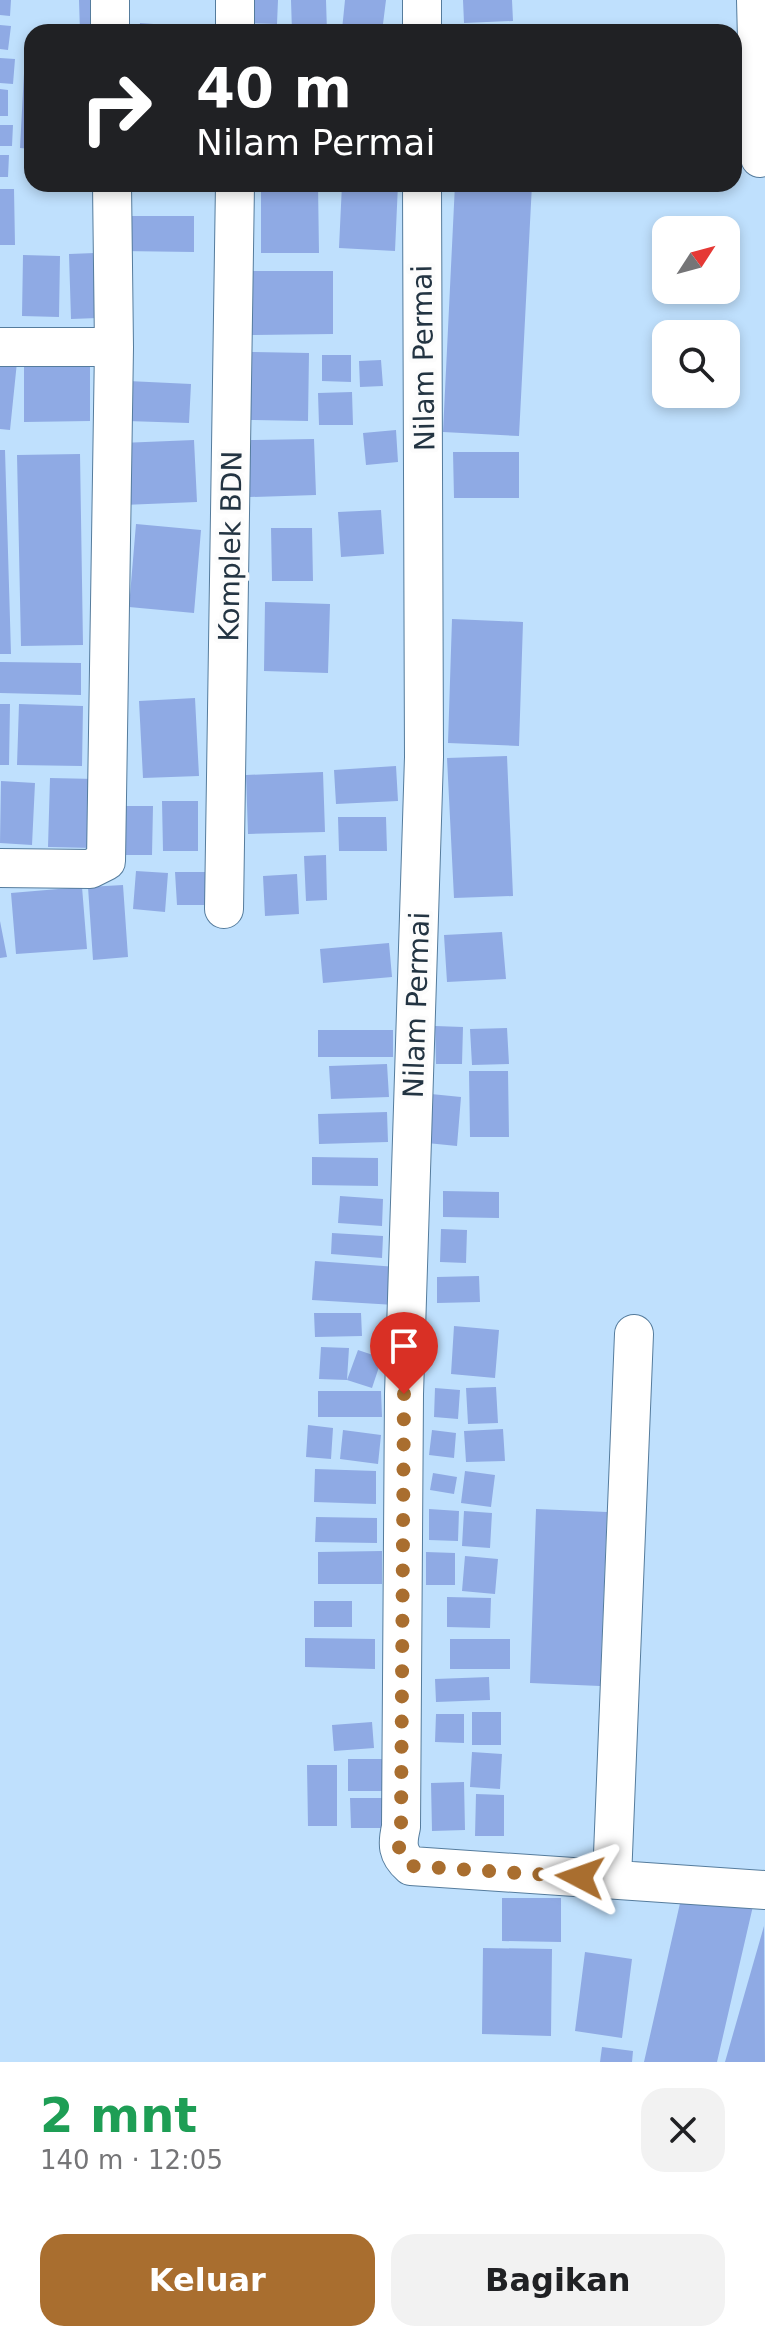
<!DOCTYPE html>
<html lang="id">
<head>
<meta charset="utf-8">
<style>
	:root { --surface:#fff; --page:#f2f2f2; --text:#202124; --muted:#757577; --accent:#a96e2f }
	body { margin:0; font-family:"DejaVu Sans",sans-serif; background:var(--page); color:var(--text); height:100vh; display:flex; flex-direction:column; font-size:30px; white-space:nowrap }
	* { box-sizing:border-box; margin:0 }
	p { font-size:26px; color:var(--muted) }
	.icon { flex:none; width:44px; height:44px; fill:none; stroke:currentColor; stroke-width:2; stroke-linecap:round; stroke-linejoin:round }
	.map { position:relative; height:2062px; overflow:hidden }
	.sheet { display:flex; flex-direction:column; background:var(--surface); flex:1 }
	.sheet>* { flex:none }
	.top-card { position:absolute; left:24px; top:24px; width:718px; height:168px; border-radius:24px; box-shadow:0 4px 12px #0003; background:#202124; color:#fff; overflow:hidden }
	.needle { width:52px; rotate:54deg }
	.fabs { position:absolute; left:652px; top:216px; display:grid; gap:16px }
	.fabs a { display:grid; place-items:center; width:88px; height:88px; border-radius:16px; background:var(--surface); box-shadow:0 4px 12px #0003; font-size:40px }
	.pin { position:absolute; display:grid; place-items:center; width:68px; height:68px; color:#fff; margin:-82px -34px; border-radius:50% 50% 50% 0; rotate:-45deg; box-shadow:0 0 8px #0007 }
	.pin .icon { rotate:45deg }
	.me { position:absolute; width:88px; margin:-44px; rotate:274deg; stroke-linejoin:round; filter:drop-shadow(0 0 6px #0008) }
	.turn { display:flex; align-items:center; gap:28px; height:168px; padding:0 40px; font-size:36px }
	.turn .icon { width:104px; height:104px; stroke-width:2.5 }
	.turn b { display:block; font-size:56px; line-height:68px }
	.round { display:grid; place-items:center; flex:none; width:84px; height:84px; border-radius:24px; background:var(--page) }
	.summary { display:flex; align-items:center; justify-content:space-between; height:136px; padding:0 40px }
	h1 { font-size:48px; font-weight:700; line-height:60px; color:#1e9e55 }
	.cta { display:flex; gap:16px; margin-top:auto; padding:16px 40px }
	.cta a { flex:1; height:92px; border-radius:24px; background:var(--accent); color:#fff; font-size:32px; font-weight:700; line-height:92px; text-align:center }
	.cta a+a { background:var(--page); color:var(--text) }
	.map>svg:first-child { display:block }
	.building { fill:#8faae4 }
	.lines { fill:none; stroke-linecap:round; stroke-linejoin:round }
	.minor-casing { stroke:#557c9d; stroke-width:40 }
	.minor { stroke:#fff; stroke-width:38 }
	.route { stroke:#a96e2f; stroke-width:14; stroke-dasharray:0 25.2 }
	.labels { text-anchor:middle; stroke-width:8; stroke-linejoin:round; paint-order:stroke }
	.street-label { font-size:28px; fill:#233442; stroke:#fcfcfc }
</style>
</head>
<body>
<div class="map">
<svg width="765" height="2062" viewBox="0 0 765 2062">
	<rect width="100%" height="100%" fill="#bfe0fd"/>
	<!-- building -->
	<path class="building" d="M0,0H11L10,16L0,15Z
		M79,0H95L96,32H80Z
		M245,0H278L277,24L245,23Z
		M291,0H326L327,32H292Z
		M345,0H386L382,32L342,30Z
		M463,0H512L513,21L464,23Z
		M140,23L194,27L193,32H139Z
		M0,25L11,26L8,50L0,49Z
		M0,58L15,59L13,84L0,83Z
		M24,73L32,74V149L20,148Z
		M0,89L8,90V116H0Z
		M0,125H13L12,146H0Z
		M0,155H9L8,177H0Z
		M261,184H318L319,253H261Z
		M342,184H398L395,251L339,248Z
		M455,184H532L519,436L443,432Z
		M0,189H14L15,245H0Z
		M121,216H194V252L121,251Z
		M95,253L98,318L71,319L69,254Z
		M23,255L60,256L59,317L22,316Z
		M252,271H333V334L252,335Z
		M251,352L309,353L308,421L251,420Z
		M322,355H351V382L322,381Z
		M381,360L383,386L360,387L359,361Z
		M0,361L17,362L10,430L0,429Z
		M24,363H90V421L24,422Z
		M128,381L191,384L189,423L127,421Z
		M352,392L353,425H319L318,393Z
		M396,430L398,462L366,465L363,433Z
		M314,439L316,495L250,497L249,440Z
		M194,440L197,502L123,505L121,443Z
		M0,450H5L11,654H0Z
		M453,452H519V498H454Z
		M80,454L83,645L21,646L17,455Z
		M381,510L384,554L341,557L338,512Z
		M136,524L201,530L194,613L129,607Z
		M271,528H312L313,581H272Z
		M265,602L330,604L328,673L264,671Z
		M452,619L523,622L519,746L448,743Z
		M0,662L81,663V695L0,693Z
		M195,698L199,776L143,778L139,701Z
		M0,704H10L9,765H0Z
		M19,704L83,706L82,766L17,765Z
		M507,756L513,896L454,898L447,758Z
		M396,766L398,801L336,804L334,770Z
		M323,772L325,832L248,834L246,775Z
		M50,778L96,779L93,848L48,847Z
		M1,781L35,783L32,845L0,843Z
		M162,801H198V851H163Z
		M126,806H153L152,855H125Z
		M338,817H386L387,851H339Z
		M326,855L327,900L306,901L304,856Z
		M136,871L168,873L165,912L133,909Z
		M175,872H206L207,905H177Z
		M297,874L299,914L265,916L263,876Z
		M123,885L128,957L93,960L88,887Z
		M82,887L87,949L16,954L11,893Z
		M0,921L7,957L0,958Z
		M502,932L506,979L447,982L444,935Z
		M389,943L392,977L323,983L320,949Z
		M435,1026L463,1027L462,1064H436Z
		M507,1028L509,1064L472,1065L470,1029Z
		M318,1030H393V1057H318Z
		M387,1064L389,1097L331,1099L329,1066Z
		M469,1071H508L509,1137H470Z
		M431,1094L461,1097L457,1146L427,1143Z
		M387,1112L388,1142L319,1144L318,1114Z
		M312,1157L378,1158V1186L312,1185Z
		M443,1191L499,1192V1218L443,1217Z
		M340,1196L383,1199L382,1226L338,1223Z
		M441,1229L467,1230L466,1263L440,1262Z
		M332,1233L383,1236L382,1258L331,1254Z
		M315,1261L397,1267L395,1305L312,1300Z
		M479,1276L480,1302L437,1303V1277Z
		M314,1313H361L362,1336L315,1337Z
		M454,1326L499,1330L495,1378L451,1374Z
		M321,1347L349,1348L347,1380L319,1379Z
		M358,1350L382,1358L372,1388L347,1380Z
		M496,1387L498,1423L468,1424L466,1388Z
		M435,1388L460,1390L458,1419L434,1417Z
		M318,1391H381L382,1417H318Z
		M308,1425L333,1428L331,1459L306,1457Z
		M503,1429L505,1461L466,1462L464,1431Z
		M343,1430L381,1435L378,1464L340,1459Z
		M432,1430L456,1433L454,1458L429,1455Z
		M315,1469L376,1471V1504L314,1502Z
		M465,1471L495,1475L491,1507L461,1503Z
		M433,1473L457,1477L454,1494L430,1490Z
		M429,1509L459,1511L458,1541L429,1540Z
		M536,1509L607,1512L600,1686L530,1683Z
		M464,1511L492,1513L490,1548L462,1546Z
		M316,1517L377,1518V1543L315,1542Z
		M382,1551V1584H318V1552Z
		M426,1552L455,1553V1585H426Z
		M465,1556L498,1559L495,1594L462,1591Z
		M447,1597L491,1598L490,1628L447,1627Z
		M314,1601H352V1627H314Z
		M305,1638L375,1639V1669L305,1667Z
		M450,1639H510V1669H450Z
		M489,1677L490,1700L436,1702L435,1679Z
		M472,1712H501V1745H472Z
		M436,1714H464V1743L435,1742Z
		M372,1722L374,1748L334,1751L332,1725Z
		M472,1752L502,1754L500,1789L470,1787Z
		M348,1759H386L387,1791H348Z
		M307,1765H337V1826H308Z
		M464,1782L465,1830L432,1831L431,1783Z
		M476,1794L504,1795V1836H475Z
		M350,1798H386V1828H351Z
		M683,1890L753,1906L717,2062H644Z
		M502,1898H561V1942L502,1941Z
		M764,1926L765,2062H725Z
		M483,1948L552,1949L551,2036L482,2034Z
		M585,1952L632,1959L622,2038L575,2031Z
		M602,2047L633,2051L632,2062H600Z"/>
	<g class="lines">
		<defs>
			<path id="minor" d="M110,0V32
				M235,0V32
				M756,0L760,158
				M422,32V0
				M422,184L424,757L404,1394L401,1827C397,1844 397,1854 411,1866L765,1890
				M0,347H114
				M0,868L90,869L106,861L114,347L112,184
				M224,909L235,184
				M612,1879L634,1334"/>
		</defs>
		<!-- minor casing -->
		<use href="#minor" class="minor-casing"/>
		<!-- minor -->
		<use href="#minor" class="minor"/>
	</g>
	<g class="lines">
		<!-- route -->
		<path class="route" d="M404,1394L401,1827C397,1844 397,1854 411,1866L580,1877"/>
	</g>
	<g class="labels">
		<!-- street labels -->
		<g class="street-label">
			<text transform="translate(423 358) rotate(-91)" y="10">Nilam Permai</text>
			<text transform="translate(230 546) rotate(-89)" y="10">Komplek BDN</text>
			<text transform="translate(416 1005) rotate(-88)" y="10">Nilam Permai</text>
		</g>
	</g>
</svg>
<div class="fabs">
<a><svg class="needle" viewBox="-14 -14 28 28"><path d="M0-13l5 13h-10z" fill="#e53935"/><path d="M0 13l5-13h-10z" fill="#757577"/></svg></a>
<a><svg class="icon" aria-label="search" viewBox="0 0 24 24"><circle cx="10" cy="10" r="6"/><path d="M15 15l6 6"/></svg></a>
</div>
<div class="pin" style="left:404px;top:1394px;background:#d93025"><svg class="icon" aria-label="arrive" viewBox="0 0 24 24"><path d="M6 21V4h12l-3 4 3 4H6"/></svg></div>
<svg class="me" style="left:580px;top:1877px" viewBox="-20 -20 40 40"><path d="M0-17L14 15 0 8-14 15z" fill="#a96e2f" stroke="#fff" stroke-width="4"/></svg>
<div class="top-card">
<div class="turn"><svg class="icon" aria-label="right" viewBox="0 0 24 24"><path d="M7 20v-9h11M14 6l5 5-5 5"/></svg><div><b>40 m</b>Nilam Permai</div></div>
</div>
</div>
<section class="sheet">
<div class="summary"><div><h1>2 mnt</h1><p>140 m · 12:05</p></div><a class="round"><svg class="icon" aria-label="close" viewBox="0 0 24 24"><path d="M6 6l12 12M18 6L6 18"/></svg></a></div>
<div class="cta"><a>Keluar</a><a>Bagikan</a></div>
</section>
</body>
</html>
